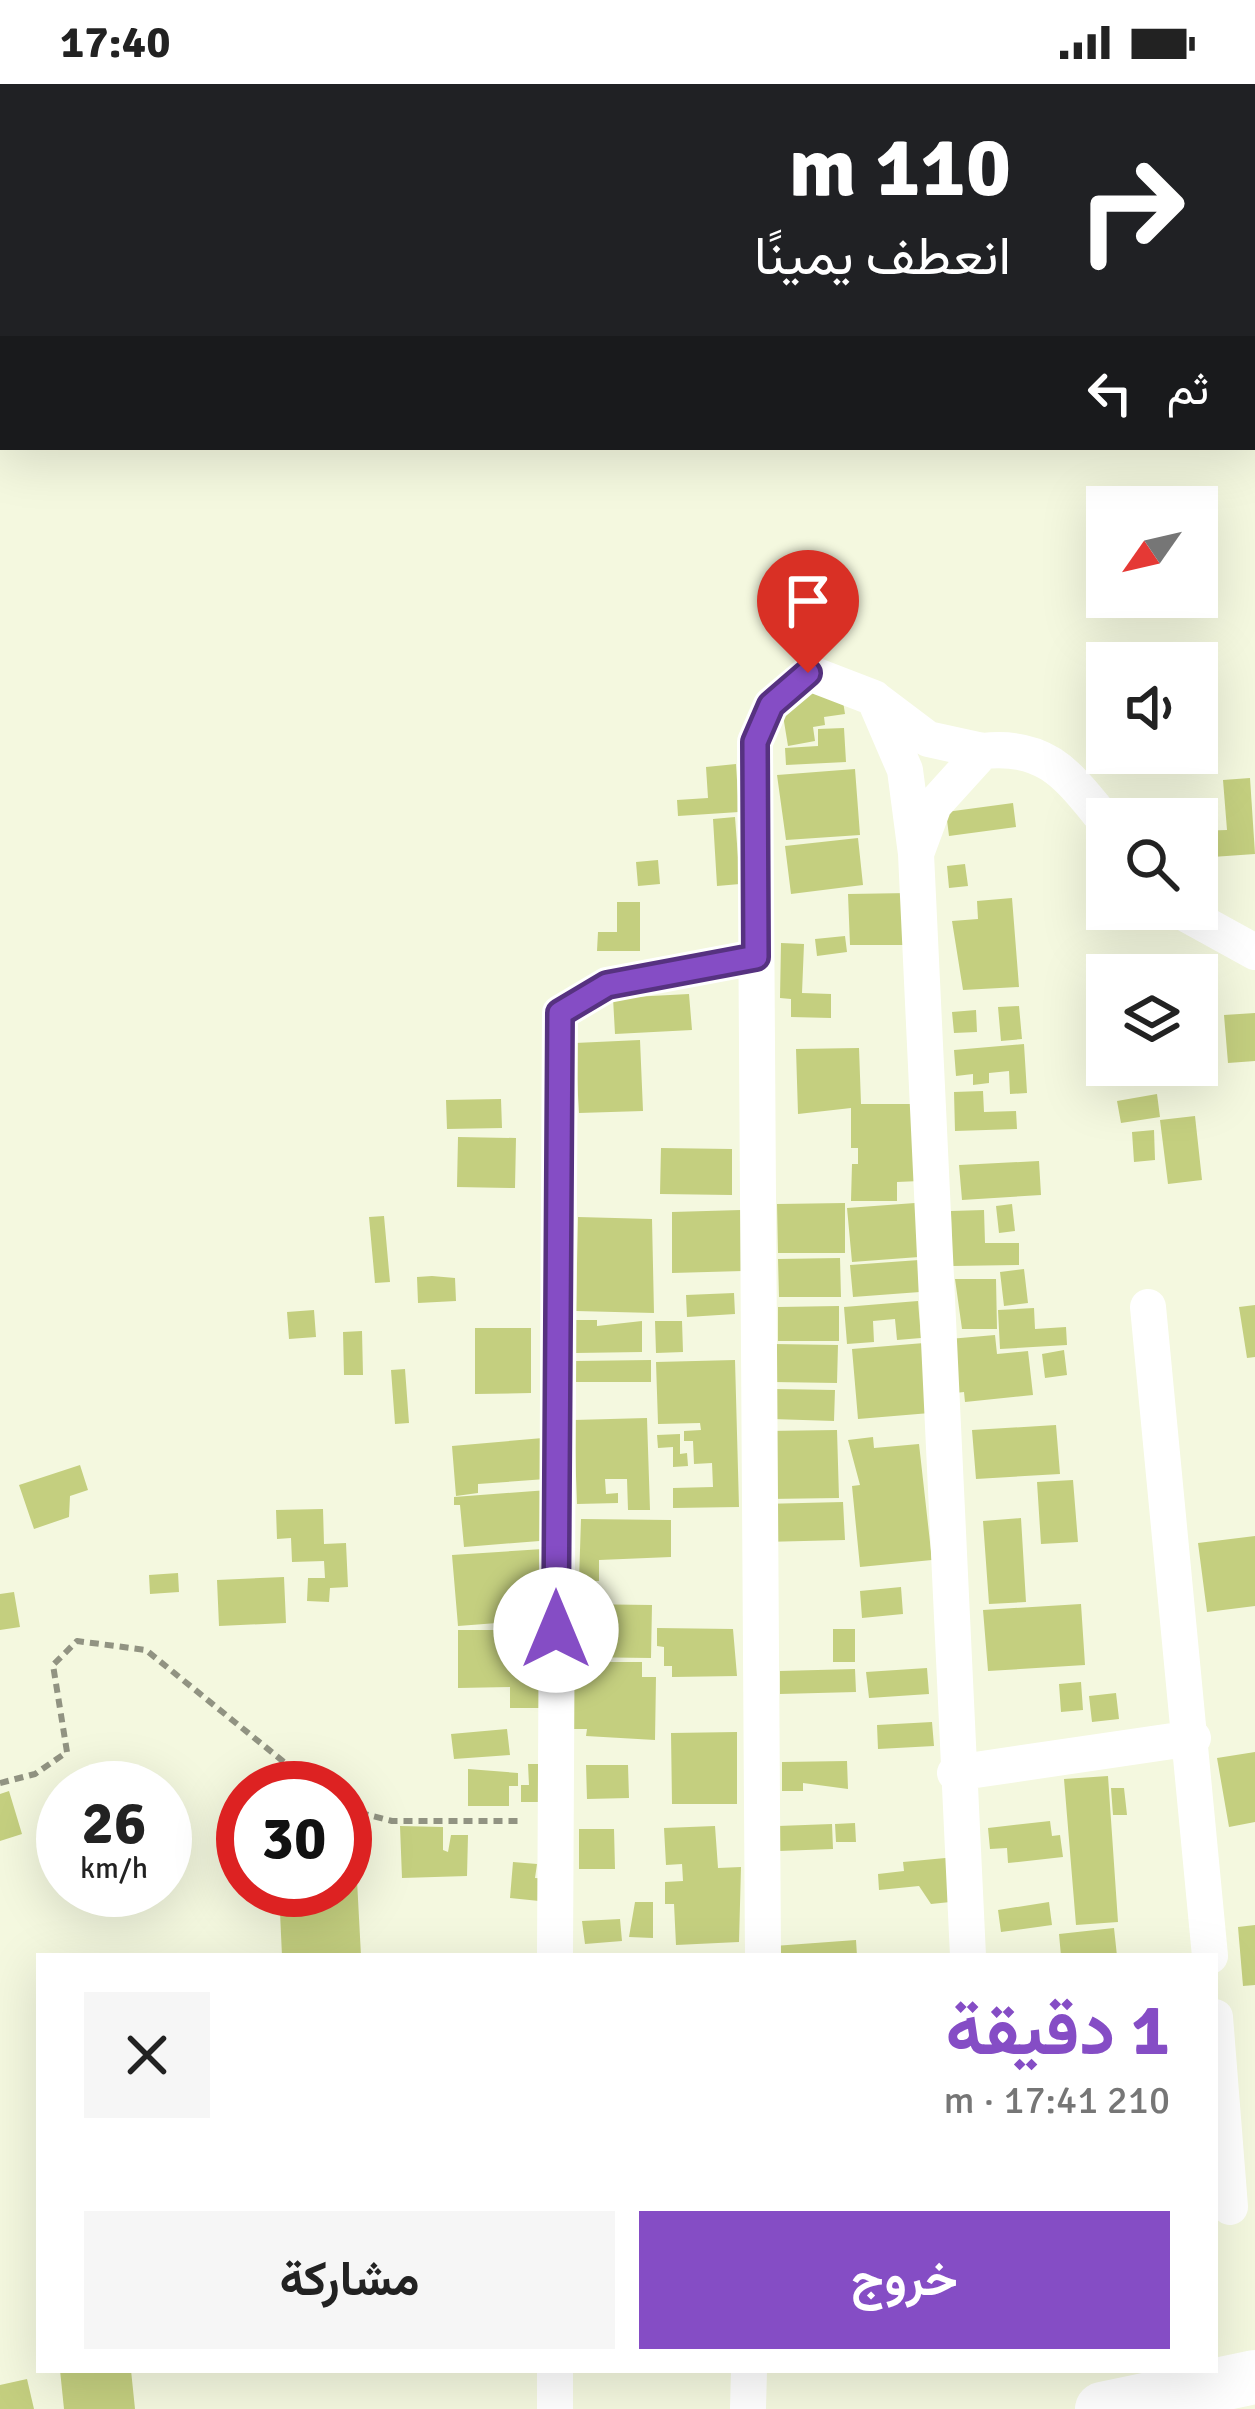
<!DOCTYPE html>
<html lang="ar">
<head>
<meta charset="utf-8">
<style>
	:root { --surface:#fff; --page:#f6f6f6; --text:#222; --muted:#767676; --accent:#854dc5 }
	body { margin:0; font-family:Signika,Vazirmatn,sans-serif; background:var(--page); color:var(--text); direction:rtl; height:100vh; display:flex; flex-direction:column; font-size:45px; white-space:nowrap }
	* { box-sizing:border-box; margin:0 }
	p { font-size:39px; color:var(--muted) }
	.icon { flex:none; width:66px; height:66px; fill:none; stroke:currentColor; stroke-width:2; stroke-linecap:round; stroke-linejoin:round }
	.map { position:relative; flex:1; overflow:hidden; direction:ltr }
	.panel { position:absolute; left:36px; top:1869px; width:1182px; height:420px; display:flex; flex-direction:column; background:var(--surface); border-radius:0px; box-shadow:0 12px 48px #0002; direction:rtl }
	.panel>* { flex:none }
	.top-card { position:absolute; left:0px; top:0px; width:1257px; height:366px; box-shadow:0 12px 48px #0002; direction:rtl; background:#202124; color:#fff; overflow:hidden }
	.needle { width:78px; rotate:236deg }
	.tools { position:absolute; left:1086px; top:402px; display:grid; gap:24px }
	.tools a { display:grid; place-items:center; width:132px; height:132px; border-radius:0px; background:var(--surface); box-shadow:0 12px 48px #0002; font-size:60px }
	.speed { position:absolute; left:36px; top:1677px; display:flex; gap:24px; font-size:60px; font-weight:700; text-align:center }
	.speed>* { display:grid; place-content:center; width:156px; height:156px; border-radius:50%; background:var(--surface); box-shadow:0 12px 48px #0002; line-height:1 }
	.speed small { font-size:30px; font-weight:400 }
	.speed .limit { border:18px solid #d22; background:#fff; color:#111 }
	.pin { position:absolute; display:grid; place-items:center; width:102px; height:102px; color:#fff; margin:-123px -51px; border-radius:50% 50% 50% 0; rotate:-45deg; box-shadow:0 0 12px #0007 }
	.pin .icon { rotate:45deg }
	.me { position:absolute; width:132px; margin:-66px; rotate:0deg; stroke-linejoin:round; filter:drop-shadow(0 0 9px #0008) }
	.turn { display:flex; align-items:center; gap:42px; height:252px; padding:0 48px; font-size:54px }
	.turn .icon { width:156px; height:156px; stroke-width:2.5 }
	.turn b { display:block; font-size:84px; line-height:102px }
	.then { display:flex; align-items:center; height:114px; padding:0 48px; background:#0003; gap:24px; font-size:45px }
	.round { display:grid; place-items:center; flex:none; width:126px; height:126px; border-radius:0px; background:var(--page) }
	.head { display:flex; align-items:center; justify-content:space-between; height:204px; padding:0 48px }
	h1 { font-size:72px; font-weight:700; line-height:90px; color:var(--accent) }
	.action { display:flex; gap:24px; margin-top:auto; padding:24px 48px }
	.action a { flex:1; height:138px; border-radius:0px; background:var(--accent); color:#fff; font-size:48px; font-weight:700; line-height:138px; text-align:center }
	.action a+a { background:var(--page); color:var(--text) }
	.status { display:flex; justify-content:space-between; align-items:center; height:84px; padding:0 60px; background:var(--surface); direction:ltr }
	.status svg { height:33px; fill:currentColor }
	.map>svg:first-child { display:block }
	.building { fill:#c4cf7f }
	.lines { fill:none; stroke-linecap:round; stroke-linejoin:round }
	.path { stroke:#919382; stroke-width:6; stroke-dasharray:9 6; stroke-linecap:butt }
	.street { stroke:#fff; stroke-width:36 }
	.secondary { stroke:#fff; stroke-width:54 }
	.route-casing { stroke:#563280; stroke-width:30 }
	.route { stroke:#854dc5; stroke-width:21 }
</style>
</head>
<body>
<div class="status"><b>17:40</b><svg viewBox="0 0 49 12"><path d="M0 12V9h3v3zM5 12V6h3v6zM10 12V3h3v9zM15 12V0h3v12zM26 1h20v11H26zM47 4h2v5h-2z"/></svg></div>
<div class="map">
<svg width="1255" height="2325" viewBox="0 0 1255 2325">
	<rect width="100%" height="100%" fill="#f4f8df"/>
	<!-- building -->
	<path class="building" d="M840,598L845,630L824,633L825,641L813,643L815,657L788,662L779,607Z
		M844,644L846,678L786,681L785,664L818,662V645Z
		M736,680L739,728L678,732L677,716L708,714L706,683Z
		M855,685L860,751L786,756L777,691Z
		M1250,694L1255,770L1198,774L1197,747L1227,746L1223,696Z
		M1013,719L1016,743L949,752L946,728Z
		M735,733L740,800L717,802L713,735Z
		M858,754L863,801L791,810L785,762Z
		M658,776L660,800L638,802L636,778Z
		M965,780L968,802L949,804L947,782Z
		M910,809L911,861H850L848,810Z
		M1012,814L1019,903L963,906L952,837L978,835L977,817Z
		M617,818H640V867H597L598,848H617Z
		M845,852L847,868L817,872L815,855Z
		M781,859L804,860L802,909L831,910V934L791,933V915L780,914Z
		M689,910L692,946L615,950L613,914Z
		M1019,922L1022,955L1001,957L998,923Z
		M976,926L977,948L954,949L952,928Z
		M1255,929V977L1228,979L1224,931Z
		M640,956L643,1027L579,1029L575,959Z
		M1024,960L1027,1009L1010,1010L1009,987L989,989V999L973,1001V990L956,992L954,966Z
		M859,964L861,1020H920V1097L897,1098V1117H851L852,1080H858V1064H851V1024L798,1030L796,965Z
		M983,1007L984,1028L1016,1027L1017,1045L955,1047L954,1008Z
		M1157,1010L1160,1033L1121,1039L1117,1017Z
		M501,1015L502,1044L447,1045L446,1016Z
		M1195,1032L1202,1096L1168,1100L1160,1036Z
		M1154,1046L1155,1076L1134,1078L1132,1048Z
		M458,1053L516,1054L515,1104L457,1103Z
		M661,1064L732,1065V1111L660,1110Z
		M1039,1077L1041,1111L962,1116L959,1081Z
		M845,1119V1169H778L777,1120Z
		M915,1119L919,1173L852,1178L847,1124Z
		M1012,1120L1015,1147L999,1149L996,1122Z
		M741,1126L743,1187L672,1189V1128Z
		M984,1126L985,1159H1019V1181L952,1182L951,1127Z
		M384,1132L390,1198L375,1199L369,1133Z
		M578,1133L652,1135L654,1229L576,1227Z
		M840,1174L841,1213H779L778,1175Z
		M919,1176L920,1208L853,1213L850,1181Z
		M1024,1185L1028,1219L1004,1222L1000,1188Z
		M432,1192L455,1194L456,1217L418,1219L417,1193Z
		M955,1195H996L997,1245H962Z
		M734,1209L735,1230L687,1233L686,1211Z
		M918,1217L921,1254L897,1256L895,1235L873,1237L874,1258L847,1260L844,1223Z
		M1255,1221V1273L1247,1274L1239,1223Z
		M839,1222V1257H778V1223Z
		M1034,1224L1035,1245L1066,1243L1067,1261L1000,1265L998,1226Z
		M314,1226L316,1253L289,1255L287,1228Z
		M574,1236H597V1242L642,1237V1268L575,1269Z
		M655,1237H682L683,1268L656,1269Z
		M475,1244H531V1309L475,1310Z
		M362,1247L363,1291H344L343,1248Z
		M995,1251L997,1270L1028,1267L1033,1311L965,1318L964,1308L955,1309L949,1255Z
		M924,1259L930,1329L858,1335L852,1265Z
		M774,1260L838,1261L837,1299L773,1298Z
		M1064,1266L1067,1291L1045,1294L1042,1270Z
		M651,1276V1298H575L574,1277Z
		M735,1276L739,1423L673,1424V1404L713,1403L712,1379L694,1380L693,1357H684V1347L701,1346L700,1339L658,1340L656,1278Z
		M405,1285L409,1339L395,1340L391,1286Z
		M773,1305L835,1306L834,1337L772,1335Z
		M647,1334L650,1426H628L627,1395H605L606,1410L618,1409V1419L577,1420L574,1336Z
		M1056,1341L1060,1390L976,1395L972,1346Z
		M837,1346L839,1414L768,1415L766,1347Z
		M680,1350V1370L687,1369L688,1382L673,1383V1363L658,1364L657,1351Z
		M873,1353L874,1364L919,1360L932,1476L860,1483L852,1402L860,1401L848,1356Z
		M543,1354L546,1395L478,1400V1409L456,1412L452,1362Z
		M80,1381L88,1406L70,1412L69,1433L34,1445L19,1401Z
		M1073,1396L1078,1458L1041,1460L1037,1398Z
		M548,1406L552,1456L464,1463L460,1421H454V1413Z
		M843,1418L845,1456L763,1458L762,1420Z
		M323,1425L324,1460L346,1459L348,1503L330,1504L329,1518L307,1517L308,1494H325L324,1477L292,1478L291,1454L277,1455L276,1426Z
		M1021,1434L1026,1518L989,1520L983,1437Z
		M581,1435L671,1436V1473L599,1476V1497H579Z
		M1255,1452V1522L1207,1528L1198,1459Z
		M543,1465L549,1535L458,1542L452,1471Z
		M178,1489L179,1508L150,1510L149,1491Z
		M284,1493L286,1539L219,1542L217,1496Z
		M901,1503L903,1530L862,1534L860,1507Z
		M14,1508L20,1543L0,1546V1510Z
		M574,1520L652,1521L651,1574L574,1573Z
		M1081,1520L1085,1581L988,1587L983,1526Z
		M657,1544L733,1545L737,1592L672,1593V1582H664V1563L657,1562Z
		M833,1545H855V1578H833Z
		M458,1546H533L534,1579H543L544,1624H510V1603L458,1604Z
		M573,1578H642V1593H656L655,1656L586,1652L587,1645H573Z
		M927,1584L929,1610L869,1614L866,1588Z
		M855,1585L856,1608L780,1610V1587Z
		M1081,1598L1083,1626L1061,1628L1059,1600Z
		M1116,1609L1119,1635L1092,1638L1089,1612Z
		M932,1638L934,1662L878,1665L877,1641Z
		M507,1645L510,1671L454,1675L451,1650Z
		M737,1648V1720H672L671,1649Z
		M1255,1668V1738L1229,1743L1217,1674Z
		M847,1677L848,1705L803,1699V1707H782V1678Z
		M528,1680H549V1718H521V1701H529Z
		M586,1681H628L629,1714L587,1715Z
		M468,1685L518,1689V1702H509V1722H468Z
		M1108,1692L1118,1838L1076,1841L1064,1695Z
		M1111,1704H1124L1127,1731H1113Z
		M9,1707L22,1750L0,1757V1710Z
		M1050,1737L1052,1752L1060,1751L1063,1773L1008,1779L1007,1764L990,1765L988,1744Z
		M345,1739H354L361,1872H282L279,1806H345Z
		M855,1739L856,1758H836L835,1740Z
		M832,1740L833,1765L779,1767L778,1742Z
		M400,1742L443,1743V1766L448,1768L451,1751H468L467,1792L402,1794Z
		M715,1742L718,1784L741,1783L739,1858L676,1861L674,1820H665V1798L683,1797L682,1780L666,1781L664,1744Z
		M579,1745H614L615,1785H579Z
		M956,1773L960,1817L931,1820L919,1802L879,1806L878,1790L904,1787L903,1778Z
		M513,1778L537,1780L535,1794L551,1795L549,1818L510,1814Z
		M635,1818H653V1854L629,1853Z
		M1049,1818L1052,1841L1001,1848L998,1826Z
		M620,1835L622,1857L585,1860L582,1837Z
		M1255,1841V1901L1243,1902L1238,1843Z
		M1114,1844L1117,1872H1061L1059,1850Z
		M856,1856L857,1872H775L774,1862Z
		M60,2286H131L135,2325H64Z
		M27,2295L34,2325H0V2301Z"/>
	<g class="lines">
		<!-- path -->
		<path class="path" d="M0,1699L35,1690L67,1668L53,1581L77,1557L146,1566L316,1704
			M345,1725L392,1737H521"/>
		<!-- street -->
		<path class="street" d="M875,615L928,655L983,667
			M917,767L934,721L983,667C1048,660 1069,693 1107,739
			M1177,825L1255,868
			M1148,1223L1210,1872
			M955,1689L1193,1654
			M555,1872L560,929L607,901L756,873
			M763,1872L755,658L771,621L809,589L874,614L905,686L916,770L968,1872
			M1215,1933L1230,2123
			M555,2286V2325
			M748,2325L749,2286"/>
		<!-- secondary -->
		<path class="secondary" d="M1102,2325L1255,2293"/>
	</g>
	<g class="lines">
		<defs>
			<path id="route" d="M556,1546L560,929L607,901L756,873L755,658L771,621L808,589"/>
		</defs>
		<!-- route casing -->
		<use href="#route" class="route-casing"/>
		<!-- route -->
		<use href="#route" class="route"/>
	</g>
</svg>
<div class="tools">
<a><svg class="needle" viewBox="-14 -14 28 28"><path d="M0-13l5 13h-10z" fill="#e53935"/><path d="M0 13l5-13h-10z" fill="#767676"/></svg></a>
<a><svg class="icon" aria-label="sound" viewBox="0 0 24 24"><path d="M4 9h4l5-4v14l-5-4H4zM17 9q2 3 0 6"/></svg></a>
<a><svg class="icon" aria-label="search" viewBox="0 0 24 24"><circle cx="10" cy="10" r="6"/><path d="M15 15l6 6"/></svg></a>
<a><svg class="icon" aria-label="layers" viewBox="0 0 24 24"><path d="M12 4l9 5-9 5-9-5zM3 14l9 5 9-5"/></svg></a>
</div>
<div class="speed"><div>26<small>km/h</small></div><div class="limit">30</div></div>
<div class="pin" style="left:808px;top:589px;background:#d93025"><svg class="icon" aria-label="arrive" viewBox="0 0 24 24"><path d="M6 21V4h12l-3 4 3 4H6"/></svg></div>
<svg class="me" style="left:556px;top:1546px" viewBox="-20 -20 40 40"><circle r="19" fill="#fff"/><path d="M0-13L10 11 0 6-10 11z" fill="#854dc5"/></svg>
<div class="top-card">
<div class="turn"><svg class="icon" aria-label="right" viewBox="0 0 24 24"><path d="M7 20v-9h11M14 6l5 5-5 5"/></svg><div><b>110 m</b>انعطف يمينًا</div></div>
<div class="then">ثم<svg class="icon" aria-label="left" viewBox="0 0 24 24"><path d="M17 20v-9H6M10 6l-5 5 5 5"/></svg></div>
</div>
<section class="panel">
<div class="head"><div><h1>1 دقيقة</h1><p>210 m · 17:41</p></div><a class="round"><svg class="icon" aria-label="close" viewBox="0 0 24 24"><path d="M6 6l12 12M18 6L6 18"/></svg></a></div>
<div class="action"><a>خروج</a><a>مشاركة</a></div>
</section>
</div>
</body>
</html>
